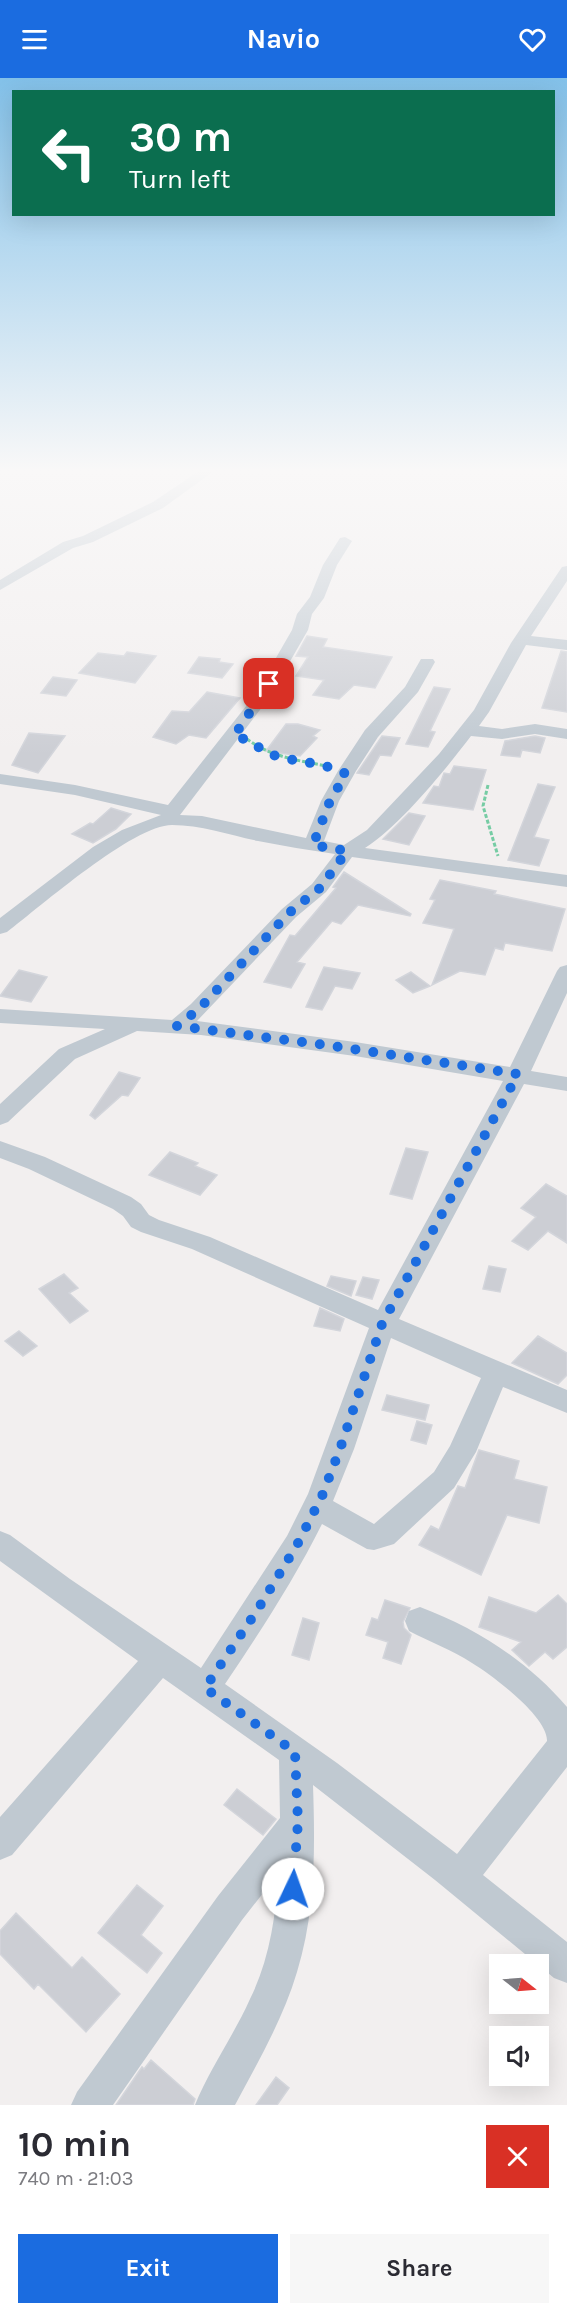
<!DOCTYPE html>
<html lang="en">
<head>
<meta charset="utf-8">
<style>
	:root { --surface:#fff; --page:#f7f7f7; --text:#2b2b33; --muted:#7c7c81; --accent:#1b6ce0 }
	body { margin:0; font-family:Karla,sans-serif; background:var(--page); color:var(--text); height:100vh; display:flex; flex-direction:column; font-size:22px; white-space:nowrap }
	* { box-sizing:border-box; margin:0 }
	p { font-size:20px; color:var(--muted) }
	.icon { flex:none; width:33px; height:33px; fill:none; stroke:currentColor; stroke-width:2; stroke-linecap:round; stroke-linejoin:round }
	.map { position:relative; height:2027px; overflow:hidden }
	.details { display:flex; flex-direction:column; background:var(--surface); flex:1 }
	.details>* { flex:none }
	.guide { position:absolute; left:12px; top:12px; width:543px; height:126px; border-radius:0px; box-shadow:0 6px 24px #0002; background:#0b6e4f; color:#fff; overflow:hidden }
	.needle { width:39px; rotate:107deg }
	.buttons { position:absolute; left:489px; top:1876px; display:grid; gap:12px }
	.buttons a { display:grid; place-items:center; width:60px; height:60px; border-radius:0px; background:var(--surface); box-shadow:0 6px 24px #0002; font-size:30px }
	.pin { position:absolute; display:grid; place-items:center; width:51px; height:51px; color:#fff; margin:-26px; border-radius:12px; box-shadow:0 3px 9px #0006 }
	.me { position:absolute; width:66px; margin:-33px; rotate:3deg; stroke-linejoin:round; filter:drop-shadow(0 0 4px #0008) }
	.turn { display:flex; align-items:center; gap:21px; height:126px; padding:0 18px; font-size:27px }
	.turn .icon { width:78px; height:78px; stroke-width:2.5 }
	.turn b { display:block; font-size:42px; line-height:51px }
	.round { display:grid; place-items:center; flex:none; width:63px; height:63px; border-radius:0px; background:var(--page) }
	.headline { display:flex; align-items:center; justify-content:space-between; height:102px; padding:0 18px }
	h1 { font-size:36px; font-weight:700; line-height:45px }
	.primary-button { display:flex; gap:12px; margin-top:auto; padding:12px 18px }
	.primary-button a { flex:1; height:69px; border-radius:0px; background:var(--accent); color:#fff; font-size:24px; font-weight:700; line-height:69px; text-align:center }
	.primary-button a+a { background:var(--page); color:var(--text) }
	header { display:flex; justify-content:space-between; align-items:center; height:78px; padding:0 18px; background:var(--accent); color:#fff; font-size:27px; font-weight:700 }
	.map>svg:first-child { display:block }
	.building { fill:#ccced4; stroke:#d3d5db; stroke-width:1.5 }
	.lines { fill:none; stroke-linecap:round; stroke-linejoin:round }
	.path { stroke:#76cca4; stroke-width:3; stroke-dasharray:4 2; stroke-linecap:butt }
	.minor { fill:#c0c9d1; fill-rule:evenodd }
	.route { stroke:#1b6ce0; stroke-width:10; stroke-dasharray:0 18 }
</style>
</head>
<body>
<header><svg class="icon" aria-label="menu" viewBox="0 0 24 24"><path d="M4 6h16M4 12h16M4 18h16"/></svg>Navio<svg class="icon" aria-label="heart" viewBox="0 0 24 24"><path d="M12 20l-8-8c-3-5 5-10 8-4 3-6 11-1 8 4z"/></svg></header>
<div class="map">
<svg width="567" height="2027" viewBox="0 0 567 2027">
	<rect width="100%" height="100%" fill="#f2efef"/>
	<!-- building -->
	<path class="building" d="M307,558L327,561L323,569L392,579L375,610L354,607L339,621L313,617L324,602L296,598L308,579L296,578Z
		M561,573L567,574V634L542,630Z
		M127,574L156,578L135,605L79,595L98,575L124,578Z
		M199,579L220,581L219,584L233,586L222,600L188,595Z
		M53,599L77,602L66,618L41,615Z
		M434,609L450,611L430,653L435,654L428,669L406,666Z
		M207,614L240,620L206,660L189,657L176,666L153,659L172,633L189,634Z
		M286,646H298L320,652L313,658L317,660L300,678L266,673Z
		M29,655L65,658L38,695L12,687Z
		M382,658L400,660L391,678L380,677L369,697L357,695Z
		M535,658L545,660L540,675L522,672L520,679L501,677L505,663Z
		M454,688L486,692L473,732L423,725L434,708L439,709L444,695L450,696Z
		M538,706L555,709L534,759L549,762L539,788L508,782Z
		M111,730L131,736L116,751L93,765L72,756L90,745L93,746Z
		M409,735L425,738L409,767L383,761Z
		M344,794L411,836L410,838L358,827L341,846L332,843L297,884L305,886L291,910L264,904L290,857L295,858L336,810L333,809Z
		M440,802L496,813L494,816L565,831L552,873L505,865L503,872L495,870L485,897L460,893L432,907L454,851L423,845L435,822L430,821Z
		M324,889L360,895L352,911L335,908L322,932L306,929Z
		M19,892L47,899L31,924L0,918Z
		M411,894L430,908L413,915L396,902Z
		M119,994L140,1000L128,1018L122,1017L95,1041L90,1037Z
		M406,1070L428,1074L412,1121L390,1116Z
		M170,1074L198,1085L195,1088L217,1097L200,1117L149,1097Z
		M546,1106L567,1118V1165L548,1153L528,1172L512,1163L536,1139L521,1130Z
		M489,1188L506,1191L500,1214L483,1211Z
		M64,1196L78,1210L69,1215L88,1233L70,1245L39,1211Z
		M331,1198L356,1203L351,1218L327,1208Z
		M363,1199L379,1202L372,1221L356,1217Z
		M320,1230L344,1241L340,1253L314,1248Z
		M19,1253L37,1268L23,1278L5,1263Z
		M538,1258L567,1275V1297L558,1306L512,1285Z
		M387,1317L429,1327L425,1342L382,1332Z
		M417,1343L432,1347L426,1366L411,1362Z
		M479,1372L519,1383L514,1401L547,1409L539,1445L507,1437L481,1497L419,1467L431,1448L439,1452L458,1408L465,1410Z
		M558,1517L567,1526V1569L553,1581L545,1574L529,1588L512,1572L521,1564L479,1549L489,1519L536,1535Z
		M385,1522L410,1530L403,1544L404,1550L411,1557L401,1586L383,1580L388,1564L366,1557L372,1540L378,1542Z
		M303,1540L319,1545L309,1582L292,1577Z
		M237,1711L276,1741L263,1757L224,1727Z
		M137,1807L163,1828L141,1857L162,1875L147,1895L98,1855Z
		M16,1835L72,1890L82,1879L120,1916L86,1954L38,1906L34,1911L0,1876V1853Z
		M151,1982L195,2021L193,2027H116L142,1989L144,1991Z
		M276,1999L289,2010L277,2027H256Z"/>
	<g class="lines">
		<!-- path -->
		<path class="path" d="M247,661C272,680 302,683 332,689
			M488,707L483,728L498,778"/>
		<!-- minor -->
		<path class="minor" d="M199,393H214L163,430L93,464L73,470L0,512V502L63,464L83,458L153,424Z
			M345,459L352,463L337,487L324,520L312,536L308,552L269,620L180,737L202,738L306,760L321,723L338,693L365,652L405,609L421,581H433L435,584L418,614L378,659L356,693L339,723L324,763L344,767L367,752L439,676L474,632L511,565L562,489L567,488V503L531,558L567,562V572L526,567L489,634L479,648L502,651L535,646L567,651V661L535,656L502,661L471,658C445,692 401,747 365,770L567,797V809L352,779L326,814L296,839L197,943L355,964L510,989L557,893L560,889L567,887V915L531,993L567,999V1013L524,1006L399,1241L567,1312V1335L503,1309L476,1374L454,1410L394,1466L374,1472L367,1471L322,1446C294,1502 260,1554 225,1606L337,1685L457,1776L547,1663C548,1639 492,1597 472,1585C452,1572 430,1564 409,1553L405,1543L409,1533L420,1529C476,1550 528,1583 567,1629V1689L483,1797L567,1864V1905L554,1900L435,1802L313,1707C315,1768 316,1833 297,1894C283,1941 258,1984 235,2027H195C210,1990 234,1957 250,1921C269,1883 276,1839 278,1796L242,1842L113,2027H71L77,2014L218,1818L280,1740L279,1682L163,1600L12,1777L0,1782V1739L138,1583L0,1483V1453L10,1457L70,1501L201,1590L287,1458L308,1416L369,1250L192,1171L141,1154L131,1149L123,1138L113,1131L29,1091L0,1080V1063L45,1079L131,1119L141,1126L149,1137L159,1142L210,1159L378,1232L503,1003L355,978L201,957L137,953L75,981L8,1044L0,1047V1026L59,971L105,951L0,945V931L172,942L191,926L282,831L312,806L335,776C309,772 283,768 258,763C229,757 201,747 172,747C133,747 40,829 7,854L0,856V840L93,769L122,752L161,737L75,717L0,706V696L75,707L168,727L254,618L292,552L297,536L310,519L323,487L340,460ZM391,1260L481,1300L450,1368L434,1394L374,1446L333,1423L354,1371Z"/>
	</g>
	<!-- sky -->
	<linearGradient id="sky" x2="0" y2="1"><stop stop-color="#83c1e9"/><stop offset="0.58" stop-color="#f9f8f8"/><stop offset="1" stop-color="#f9f8f8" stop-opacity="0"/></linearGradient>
	<rect width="567" height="677" fill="url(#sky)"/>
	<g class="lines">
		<!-- route -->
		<path class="route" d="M269,606L234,658C251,661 260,673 276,678C300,685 323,684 346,696L330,723L313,767L347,773L320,810L289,835L199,931L177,948L333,968L518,996L382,1246L340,1371L322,1418L297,1467L258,1531L205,1610L295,1674L298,1744L293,1811"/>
	</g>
</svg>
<div class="buttons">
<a><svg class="needle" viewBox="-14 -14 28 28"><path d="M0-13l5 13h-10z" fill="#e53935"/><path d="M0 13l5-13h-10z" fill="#7c7c81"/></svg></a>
<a><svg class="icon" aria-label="sound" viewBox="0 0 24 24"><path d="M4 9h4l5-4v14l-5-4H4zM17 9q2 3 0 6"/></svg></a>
</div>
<div class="pin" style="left:269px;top:606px;background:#d93025"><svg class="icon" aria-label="arrive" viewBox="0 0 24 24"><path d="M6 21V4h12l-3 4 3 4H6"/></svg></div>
<svg class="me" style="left:293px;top:1811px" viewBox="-20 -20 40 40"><circle r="19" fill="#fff"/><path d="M0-13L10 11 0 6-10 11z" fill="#1b6ce0"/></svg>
<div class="guide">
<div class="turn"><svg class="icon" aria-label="left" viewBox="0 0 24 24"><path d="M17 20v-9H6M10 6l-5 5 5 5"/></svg><div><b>30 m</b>Turn left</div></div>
</div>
</div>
<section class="details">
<div class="headline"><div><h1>10 min</h1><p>740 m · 21:03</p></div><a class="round" style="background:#d93025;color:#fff"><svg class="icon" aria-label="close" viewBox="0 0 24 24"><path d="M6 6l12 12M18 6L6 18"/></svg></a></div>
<div class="primary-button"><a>Exit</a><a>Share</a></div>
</section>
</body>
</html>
